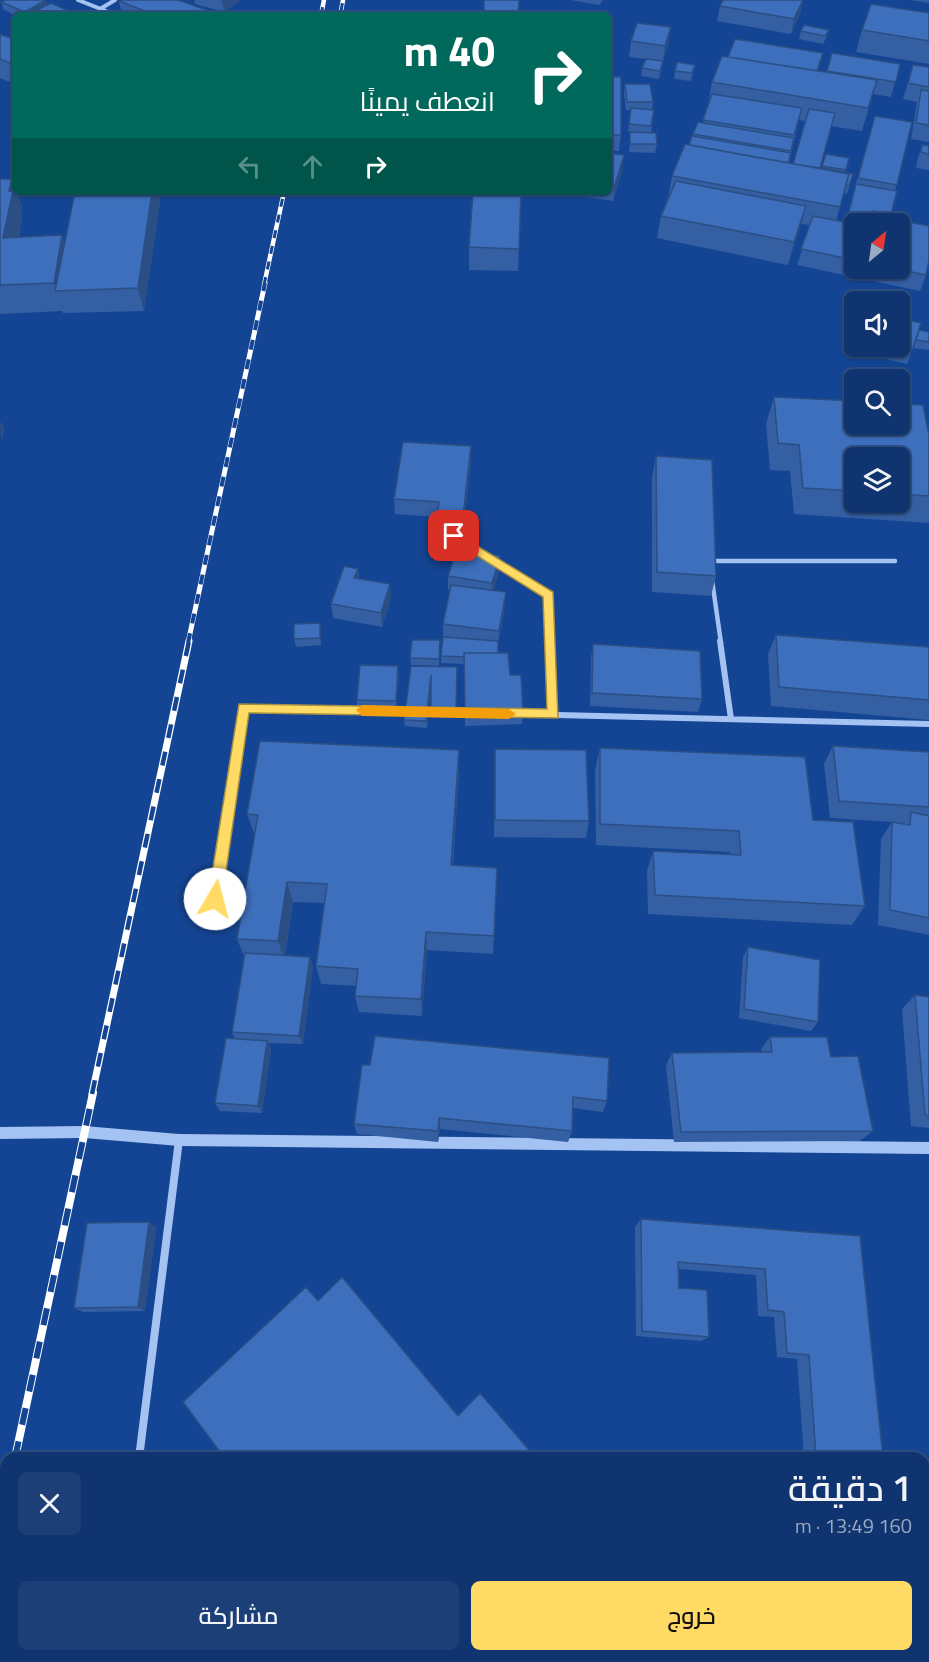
<!DOCTYPE html>
<html lang="ar">
<head>
<meta charset="utf-8">
<style>
	:root { --surface:#0f346f; --page:#1d3f77; --text:#f1f3f6; --muted:#9baac3; --line:#2f4f82; --accent:#ffdb65 }
	body { margin:0; font-family:"Titillium Web",Cairo,sans-serif; background:var(--page); color:var(--text); direction:rtl; height:100vh; display:flex; flex-direction:column; font-size:22px; white-space:nowrap }
	* { box-sizing:border-box; margin:0 }
	p { font-size:20px; color:var(--muted) }
	.icon { flex:none; width:33px; height:33px; fill:none; stroke:currentColor; stroke-width:2; stroke-linecap:round; stroke-linejoin:round }
	.map { position:relative; flex:1; overflow:hidden; direction:ltr }
	.drawer { position:absolute; left:0px; top:1452px; width:930px; height:210px; display:flex; flex-direction:column; background:var(--surface); border-radius:18px 18px 0 0; box-shadow:0 2px 4px #0004,0 0 0 2px var(--line); direction:rtl }
	.drawer>* { flex:none }
	.hud { position:absolute; left:12px; top:12px; width:600px; height:183px; border-radius:9px; box-shadow:0 2px 4px #0004,0 0 0 2px var(--line); direction:rtl; background:#00695c; color:#fff; overflow:hidden }
	.needle { width:39px; rotate:29deg }
	.tools { position:absolute; left:844px; top:213px; display:grid; gap:12px }
	.tools a { display:grid; place-items:center; width:66px; height:66px; border-radius:9px; background:var(--surface); box-shadow:0 2px 4px #0004,0 0 0 2px var(--line); font-size:30px }
	.pin { position:absolute; display:grid; place-items:center; width:51px; height:51px; color:#fff; margin:-26px; border-radius:12px; box-shadow:0 3px 9px #0006 }
	.me { position:absolute; width:66px; margin:-33px; rotate:8deg; stroke-linejoin:round; filter:drop-shadow(0 0 4px #0008) }
	.turn { display:flex; align-items:center; gap:21px; height:126px; padding:0 18px; font-size:27px }
	.turn .icon { width:78px; height:78px; stroke-width:2.5 }
	.turn b { display:block; font-size:42px; line-height:51px }
	.lanes { display:flex; align-items:center; height:57px; padding:0 18px; background:#0003; justify-content:center; gap:30px; direction:ltr }
	.lanes .off { opacity:.35 }
	.round { display:grid; place-items:center; flex:none; width:63px; height:63px; border-radius:9px; background:var(--page) }
	.overview { display:flex; align-items:center; justify-content:space-between; height:102px; padding:0 18px }
	h1 { font-size:36px; font-weight:600; line-height:45px }
	.primary-button { display:flex; gap:12px; margin-top:auto; padding:12px 18px }
	.primary-button a { flex:1; height:69px; border-radius:9px; background:var(--accent); color:#111; font-size:24px; font-weight:600; line-height:69px; text-align:center }
	.primary-button a+a { background:var(--page); color:var(--text) }
	.map>svg:first-child { display:block }
	.lines { fill:none; stroke-linecap:round; stroke-linejoin:round }
	.minor-far3 { stroke:#a4c3f2; stroke-width:4 }
	.minor-far2 { stroke:#a4c3f2; stroke-width:4.5 }
	.minor-far1 { stroke:#a4c3f2; stroke-width:6 }
	.minor { stroke:#a4c3f2; stroke-width:8 }
	.tertiary { fill:#a4c3f2; fill-rule:evenodd }
	.rail-far3-casing { stroke:#fff; stroke-width:4.5 }
	.rail-far2-casing { stroke:#fff; stroke-width:5 }
	.rail-far1-casing { stroke:#fff; stroke-width:7 }
	.rail-casing { stroke:#fff; stroke-width:8 }
	.rail-far3 { stroke:#144594; stroke-width:3; stroke-dasharray:8; stroke-linecap:butt }
	.rail-far2 { stroke:#144594; stroke-width:4; stroke-dasharray:10; stroke-linecap:butt }
	.rail-far1 { stroke:#144594; stroke-width:4.5; stroke-dasharray:14; stroke-linecap:butt }
	.rail { stroke:#144594; stroke-width:6; stroke-dasharray:17; stroke-linecap:butt }
	.wall { fill:#345fa2; fill-rule:evenodd }
	.shaded-wall { fill:#2b4e84 }
	.building { fill:#3d6fbc; stroke:#2b4e84; stroke-width:1.5 }
	.route { fill:#ffdb65; stroke:#a68e42; stroke-width:1.5 }
	.slow { fill:#f59e0b }
</style>
</head>
<body>
<div class="map">
<svg width="929" height="1662" viewBox="0 0 929 1662">
	<rect width="100%" height="100%" fill="#144594"/>
	<g class="lines">
		<!-- minor-far3 -->
		<path class="minor-far3" d="M78,0L116,15
			M100,9L115,0"/>
		<!-- minor-far2 -->
		<path class="minor-far2" d="M455,536L549,595L551,643
			M710,561H895
			M712,580L721,643"/>
		<!-- minor-far1 -->
		<path class="minor-far1" d="M551,641L554,715
			M720,641L731,719
			M450,712L473,713
			M516,714L929,724
			M215,899L243,708L413,711"/>
		<!-- minor -->
		<path class="minor" d="M139,1458L179,1140
			M113,1662L114,1656"/>
		<!-- tertiary -->
		<path class="tertiary" d="M84,1126L179,1134L929,1142V1154L179,1146L84,1138L0,1139V1127Z"/>
		<defs>
			<path id="rail-far3" d="M341,11L343,0
				M321,15L324,0
				M264,285L284,192"/>
			<path id="rail-far2" d="M188,643L265,283"/>
			<path id="rail-far1" d="M92,1094L189,641"/>
			<path id="rail" d="M15,1458L93,1093
				M0,1531L6,1503"/>
		</defs>
		<!-- rail-far3 casing -->
		<use href="#rail-far3" class="rail-far3-casing"/>
		<!-- rail-far2 casing -->
		<use href="#rail-far2" class="rail-far2-casing"/>
		<!-- rail-far1 casing -->
		<use href="#rail-far1" class="rail-far1-casing"/>
		<!-- rail casing -->
		<use href="#rail" class="rail-casing"/>
		<!-- rail-far3 -->
		<use href="#rail-far3" class="rail-far3"/>
		<!-- rail-far2 -->
		<use href="#rail-far2" class="rail-far2"/>
		<!-- rail-far1 -->
		<use href="#rail-far1" class="rail-far1"/>
		<!-- rail -->
		<use href="#rail" class="rail"/>
	</g>
	<!-- wall -->
	<path class="wall" d="M194,0H240L224,12L195,4Z
		M571,0H603L599,5Z
		M803,0L800,14L791,34L717,21L720,6Z
		M910,0H929V3Z
		M119,1L212,12V15H122Z
		M1,2L47,4L71,12L72,15H15L4,10Z
		M929,13V64L856,52L862,30Z
		M829,30L826,38L823,44L799,39L801,31Z
		M0,34L15,40V84L0,78Z
		M735,39L823,53L818,71L827,72L832,53L900,64L891,97L873,94L862,131L831,126L820,168L822,169L826,154L849,158L845,172L853,174L847,194L844,193L836,221L846,223L853,194L875,116L912,122L895,191H897L890,218L929,226V260L926,275L920,291L859,278L861,268H900V224H855V256L849,276L797,265L810,225L801,224L788,265L657,238L661,216L668,198L672,176L685,144L689,145L692,136H693L698,122H703L709,105H708L712,82L722,56L728,57ZM799,120L805,121L793,164L789,163Z
		M631,41L669,42L663,61L662,69L659,79L641,76L642,68L646,59L629,57Z
		M913,65L929,67V142L911,139L917,102L903,99Z
		M675,71L693,73L691,81L674,79Z
		M609,76L621,135L619,151H609Z
		M625,84L653,102L652,110H654L651,133L657,144L655,153L629,152L630,132H628L631,110H626L624,92Z
		M922,145L929,146V170L916,168L917,161Z
		M609,153L622,171L613,201L587,197V192H609Z
		M0,179H12L15,187V192H17L22,207L21,214L22,219L19,237L62,235L64,244L160,202L144,311L63,313L62,311L0,314Z
		M521,192L518,271L469,270V247Z
		M900,318L919,330L929,332V350L913,348L907,364L860,353L862,346H900Z
		M774,397L929,435V523L794,514L790,471L770,470L766,424ZM855,458H900V502H855Z
		M656,456L716,576L711,596L652,592V478Z
		M471,461L463,532L437,530V517L395,514L394,499Z
		M500,556L499,570L494,590L505,606L498,645V653L510,675L523,711L522,724L465,726L464,664L441,663V656L443,637V624L450,590H448V576Z
		M358,569L359,579L391,598L382,627L333,618L331,604Z
		M321,630V645L296,647L294,639Z
		M776,635L929,647V720L771,706L768,654Z
		M440,640L439,666L411,665L410,658Z
		M593,644L702,699L698,712L590,706L591,658Z
		M411,666L457,667L456,717L431,716V685L427,728L405,726L404,720Z
		M399,673L396,708L357,707V700Z
		M833,746L929,752V935L878,925L881,839L892,822L830,818L824,764Z
		M600,748L813,820L865,906L852,925L648,914L647,871L653,851L730,855V852L596,845L595,770Z
		M495,749L589,821L586,838L494,837Z
		M459,750V773L453,865L497,868L493,954L427,950L422,1016L359,1012L355,996L356,986L321,984L316,966L324,903L293,902L285,955L310,957L313,967L303,1044L268,1043L271,1049L262,1113L220,1111L215,1103L235,1039L232,1032L244,956L237,939L255,836L247,814Z
		M748,947L818,1022L811,1031L739,1018L743,957Z
		M915,995L929,997V1128L911,1126L902,1009Z
		M770,1037L831,1057L873,1131L860,1141L674,1142L666,1065L672,1053L762,1052L761,1049Z
		M362,1065L607,1101L603,1112L573,1108L572,1131L568,1142L440,1129L438,1142L357,1134L354,1124Z
		M641,1219L860,1236L883,1458H804L797,1359L777,1357L774,1317L758,1316L756,1275L679,1269V1288L709,1337L701,1341L636,1336L635,1227Z
		M149,1222L156,1228L145,1311L83,1312L74,1308Z
		M924,1519L929,1521V1641L924,1639Z
		M696,1656H758L759,1662H697Z"/>
	<!-- shaded-wall -->
	<path class="shaded-wall" d="M46,0L48,8L29,14L30,15H26L25,12Z
		M222,0H240L224,12Z
		M803,0L800,14L791,34L794,19Z
		M671,27L669,42L663,61L665,46Z
		M663,61L662,69L659,79L660,71Z
		M624,155L622,171L613,201L615,185Z
		M12,179L15,187V192H17L22,207L21,214L22,219L13,266L3,238Z
		M152,192H157L160,202L144,311L138,288Z
		M806,206L800,228L788,265L794,242Z
		M62,235L71,263L57,291L54,283Z
		M1,421L5,429L1,442L0,425Z
		M471,446V461L463,532V517Z
		M500,556L499,570L492,598V583Z
		M358,569L359,583L354,578Z
		M390,584L391,598L382,627L381,613Z
		M506,592L505,606L498,645L499,631Z
		M320,623L321,630V645L320,638Z
		M398,666L399,673L396,708V701Z
		M431,675V682L427,728L426,721Z
		M459,750V773L451,885V865Z
		M287,882L293,902L284,959L278,941Z
		M426,932L427,950L422,1016L421,999Z
		M310,957L313,967L303,1044L299,1036Z
		M267,1041L271,1049L262,1113L258,1106Z
		M439,1118L440,1129L438,1142V1131Z
		M149,1222L156,1228L145,1311L138,1307Z"/>
	<!-- building -->
	<path class="building" d="M6,0H46L25,12L1,2Z
		M121,0H178L212,12L207,15H155L119,1Z
		M484,0H519L518,15H484Z
		M723,0H803L794,19L720,6Z
		M51,3L71,12L65,15H33L29,14Z
		M871,4L929,13V41L862,30Z
		M637,23L671,27L665,46L631,41Z
		M804,25L829,30L825,36L801,31Z
		M0,34L15,40V65L0,59Z
		M735,39L823,53L817,71L728,57Z
		M832,53L900,64L896,82L827,71Z
		M722,56L877,80L868,108L712,82Z
		M646,59L663,61L660,71L642,68Z
		M677,62L695,65L692,73L675,71Z
		M913,65L929,67V87L908,83Z
		M609,76L621,77V135H609Z
		M625,84H650L653,102H627Z
		M921,90L929,91V125L916,123Z
		M712,94L802,108L794,135L703,120Z
		M631,108L654,110L651,126L629,124Z
		M809,109L835,113L820,168L793,164Z
		M875,116L912,122L897,185L858,178Z
		M698,122L794,138L791,151L693,134Z
		M630,132L656,133L657,144H630Z
		M692,136L791,153L788,163L689,145Z
		M685,144L849,174L840,207L672,176Z
		M922,145L929,146V154L921,152Z
		M609,153L624,155L615,185L609,184Z
		M826,154L849,158L846,170L822,166Z
		M824,168L853,174L849,186L846,185L849,174L824,169Z
		M0,179H12L9,191H13L3,238L62,235L54,283L0,285Z
		M676,181L806,206L794,242L661,216Z
		M856,184L897,191L891,214L873,211L870,224L847,220Z
		M75,192H152L138,288L55,291Z
		M473,192H521L519,249L469,247Z
		M813,216L855,224V256L854,260L801,249Z
		M876,216L929,226V260L926,275L893,268H900V224H874Z
		M900,318L921,323L913,348L900,345Z
		M919,330L929,332V342L916,340Z
		M774,397L855,401V424H900V404L923,405L929,435V496L900,494V458H855V491L803,488L799,445L778,443Z
		M403,442L471,446L463,517L437,516L439,502L394,499Z
		M656,456L712,460L716,576L657,572Z
		M457,548L500,556L492,583L448,576Z
		M344,566L358,569L354,578L390,584L381,613L331,604Z
		M451,585L506,592L499,631L443,624Z
		M320,623V638L294,639V624Z
		M776,635L929,647V700L779,687Z
		M443,637L498,641V653H464V657L441,656Z
		M412,640H440L439,659L410,658Z
		M593,644L700,651L702,699L592,693Z
		M464,653H508L510,675H521L523,711L465,713Z
		M360,665L398,666L396,701L357,700Z
		M411,666L457,667L456,710H431V675L426,721L404,720Z
		M260,741L459,750L451,865L497,868L494,936L426,932L421,999L355,996L358,969L316,966L327,884L287,882L278,941L237,939L258,815L247,814Z
		M833,746L929,752V807L839,801Z
		M600,748L805,757L813,820L853,822L865,906L655,895L653,851L741,855L739,831L600,824Z
		M495,749L586,750L589,821L495,820Z
		M911,812L929,816V918L890,910L892,822L910,825Z
		M748,947L820,960L818,1022L744,1009Z
		M245,953L310,957L299,1036L232,1032Z
		M915,995L929,997V1116L925,1115Z
		M375,1036L609,1058L607,1101L573,1097L572,1131L439,1118L438,1131L354,1124L362,1065H370Z
		M770,1037H827L831,1057L858,1056L873,1131L681,1132L672,1053L772,1052Z
		M226,1038L267,1041L258,1106L215,1103Z
		M641,1219L860,1236L883,1458H816L809,1355L787,1353L784,1312L768,1310L765,1269L678,1262L679,1288L707,1290L709,1337L642,1331Z
		M149,1222L138,1307L74,1308L87,1223Z
		M342,1277L458,1416L480,1393L536,1458H214L220,1452L183,1402L306,1287L318,1301Z
		M924,1519L929,1521V1612L924,1610Z
		M232,1656H540L535,1662H236Z
		M702,1656H758L759,1662H702Z"/>
	<!-- route -->
	<path class="route" d="M454,532L553,592L558,718L249,713L222,899L215,905L210,903L208,899L239,704L547,709L543,597L450,539V533Z"/>
	<!-- slow -->
	<path class="slow" d="M362,705L509,709L516,714L509,719L362,716L356,710Z"/>
</svg>
<div class="tools">
<a><svg class="needle" viewBox="-14 -14 28 28"><path d="M0-13l5 13h-10z" fill="#e53935"/><path d="M0 13l5-13h-10z" fill="#9baac3"/></svg></a>
<a><svg class="icon" aria-label="sound" viewBox="0 0 24 24"><path d="M4 9h4l5-4v14l-5-4H4zM17 9q2 3 0 6"/></svg></a>
<a><svg class="icon" aria-label="search" viewBox="0 0 24 24"><circle cx="10" cy="10" r="6"/><path d="M15 15l6 6"/></svg></a>
<a><svg class="icon" aria-label="layers" viewBox="0 0 24 24"><path d="M12 4l9 5-9 5-9-5zM3 14l9 5 9-5"/></svg></a>
</div>
<div class="pin" style="left:454px;top:536px;background:#d93025"><svg class="icon" aria-label="arrive" viewBox="0 0 24 24"><path d="M6 21V4h12l-3 4 3 4H6"/></svg></div>
<svg class="me" style="left:215px;top:899px" viewBox="-20 -20 40 40"><circle r="19" fill="#fff"/><path d="M0-13L10 11 0 6-10 11z" fill="#ffdb65"/></svg>
<div class="hud">
<div class="turn"><svg class="icon" aria-label="right" viewBox="0 0 24 24"><path d="M7 20v-9h11M14 6l5 5-5 5"/></svg><div><b>40 m</b>انعطف يمينًا</div></div>
<div class="lanes"><svg class="icon off" aria-label="left" viewBox="0 0 24 24"><path d="M17 20v-9H6M10 6l-5 5 5 5"/></svg><svg class="icon off" aria-label="ahead" viewBox="0 0 24 24"><path d="M12 20V5M6 11l6-6 6 6"/></svg><svg class="icon" aria-label="right" viewBox="0 0 24 24"><path d="M7 20v-9h11M14 6l5 5-5 5"/></svg></div>
</div>
<section class="drawer">
<div class="overview"><div><h1>1 دقيقة</h1><p>160 m · 13:49</p></div><a class="round"><svg class="icon" aria-label="close" viewBox="0 0 24 24"><path d="M6 6l12 12M18 6L6 18"/></svg></a></div>
<div class="primary-button"><a>خروج</a><a>مشاركة</a></div>
</section>
</div>
</body>
</html>
